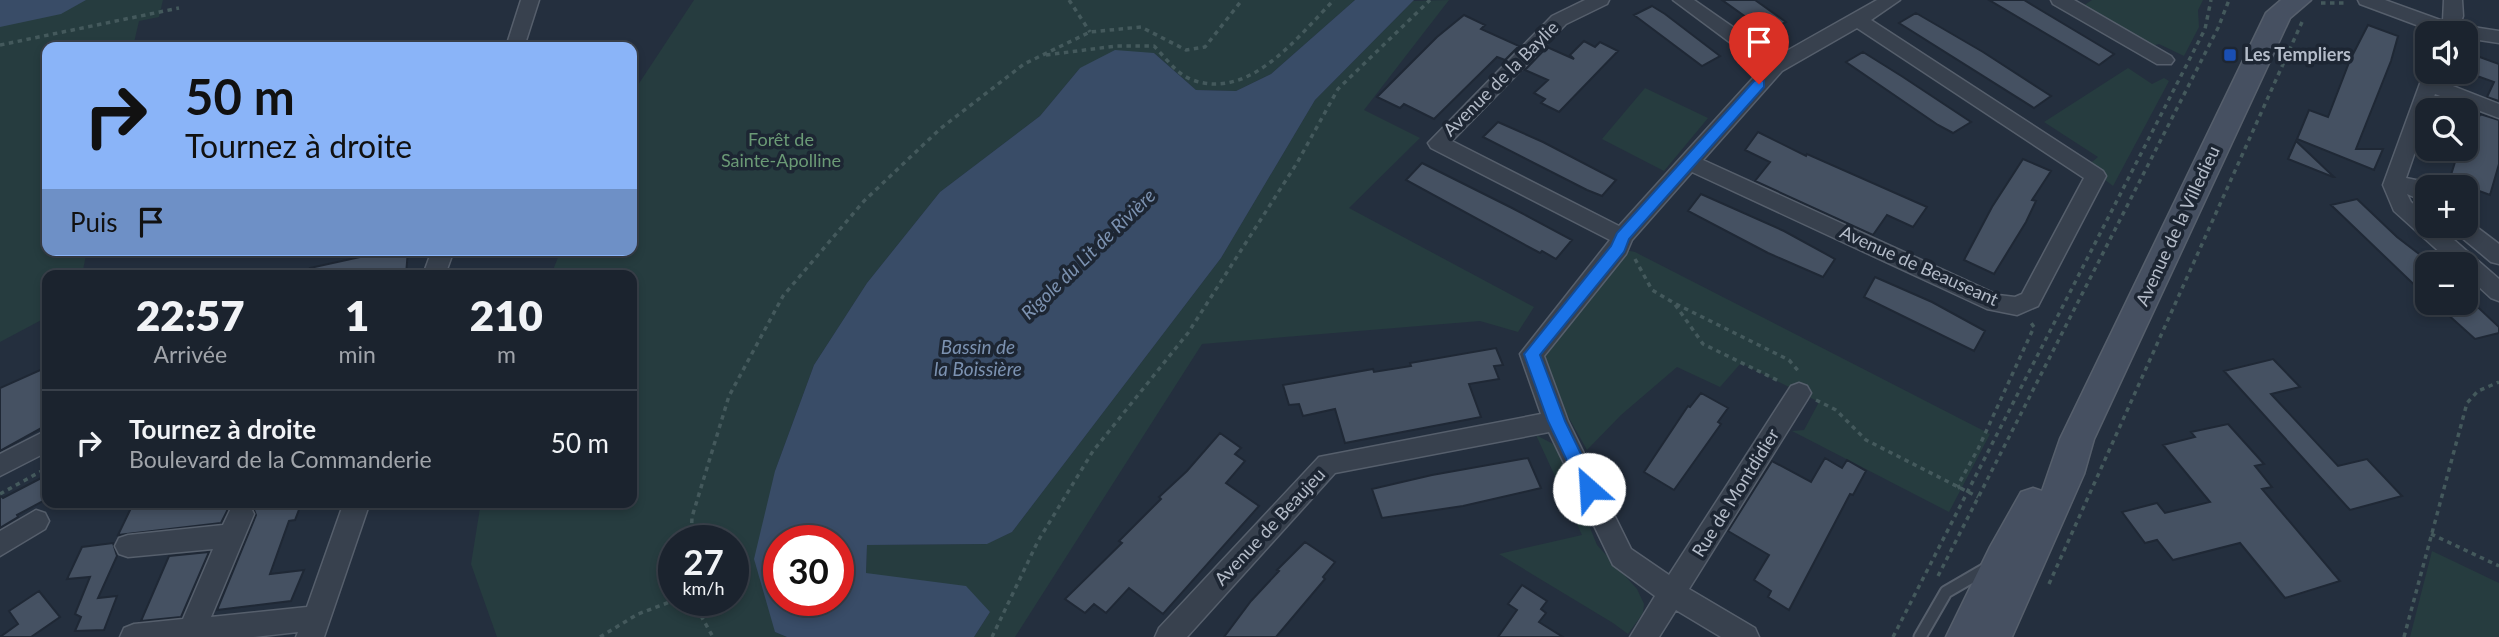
<!DOCTYPE html>
<html lang="fr">
<head>
<meta charset="utf-8">
<style>
	:root { --surface:#1b232e; --page:#282f3a; --text:#f1f3f6; --muted:#a0a4aa; --line:#39404a }
	body { margin:0; font-family:Lato,sans-serif; background:var(--page); color:var(--text); height:100vh; display:flex; flex-direction:column; font-size:26px; white-space:nowrap }
	* { box-sizing:border-box; margin:0 }
	p { font-size:23px; color:var(--muted) }
	.icon { flex:none; width:38px; height:38px; fill:none; stroke:currentColor; stroke-width:2; stroke-linecap:round; stroke-linejoin:round }
	.map { position:relative; flex:1; overflow:hidden }
	.drawer { position:absolute; left:42px; top:270px; width:595px; height:238px; display:flex; flex-direction:column; background:var(--surface); border-radius:14px; box-shadow:0 4px 10px #0003,0 0 0 2px var(--line) }
	.drawer>* { flex:none }
	.guide { position:absolute; left:42px; top:42px; width:595px; height:214px; border-radius:14px; box-shadow:0 4px 10px #0003,0 0 0 2px var(--line); background:#8ab4f8; color:#111; overflow:hidden }
	.buttons { position:absolute; left:2415px; top:21px; display:grid; gap:14px }
	.buttons a { display:grid; place-items:center; width:63px; height:63px; border-radius:14px; background:var(--surface); box-shadow:0 4px 10px #0003,0 0 0 2px var(--line); font-size:35px }
	.speed { position:absolute; left:658px; top:525px; display:flex; gap:14px; font-size:35px; font-weight:700; text-align:center }
	.speed>* { display:grid; place-content:center; width:91px; height:91px; border-radius:50%; background:var(--surface); box-shadow:0 4px 10px #0003,0 0 0 2px var(--line); line-height:1 }
	.speed small { font-size:18px; font-weight:400 }
	.speed .limit { border:10px solid #d22; background:#fff; color:#111 }
	.pin { position:absolute; display:grid; place-items:center; width:60px; height:60px; color:#fff; margin:-72px -30px; border-radius:50% 50% 50% 0; rotate:-45deg; box-shadow:0 0 7px #0007 }
	.pin .icon { rotate:45deg }
	.me { position:absolute; width:77px; margin:-38px; rotate:334deg; stroke-linejoin:round; filter:drop-shadow(0 0 5px #0008) }
	.turn { display:flex; align-items:center; gap:24px; height:147px; padding:0 28px; font-size:32px }
	.turn .icon { width:91px; height:91px; stroke-width:2.5 }
	.turn b { display:block; font-size:49px; line-height:60px }
	.then { display:flex; align-items:center; height:66px; padding:0 28px; background:#0003; gap:14px; font-size:26px }
	.eta { display:flex; justify-content:space-evenly; align-items:center; height:119px; text-align:center }
	.eta b { font-size:42px; font-weight:800; line-height:49px }
	ul { padding:0; list-style:none }
	li { display:flex; align-items:center; gap:21px; height:105px; padding:0 28px; border-top:2px solid var(--line) }
	li div { flex:1 }
	li b { display:block; font-size:26px }
	li em { font-style:normal }
	.map>svg:first-child { display:block }
	.green { fill:#263c3f; fill-rule:evenodd }
	.water { fill:#394c67; fill-rule:evenodd }
	.building { fill:#455162; stroke:#1f2835; stroke-width:2 }
	.lines { fill:none; stroke-linecap:round; stroke-linejoin:round }
	.lane-casing { stroke:#565f6c; stroke-width:15 }
	.street-casing { stroke:#565f6c; stroke-width:3 }
	.secondary-casing { stroke:#565f6c; stroke-width:3 }
	.path { stroke:#44595c; stroke-width:3.5; stroke-dasharray:4.5 4.5; stroke-linecap:butt }
	.lane { stroke:#38414e; stroke-width:11 }
	.street { fill:#38414e; fill-rule:evenodd }
	.secondary { fill:#465061; fill-rule:evenodd }
	.route { fill:#1a73e8; stroke:#114b97; stroke-width:2 }
	.transit-dot { fill:#1a4fb4; stroke:#1d2633; stroke-width:2.5 }
	.labels { text-anchor:middle; stroke-width:7; stroke-linejoin:round; paint-order:stroke }
	.poi-label { font-size:18px; font-weight:bold; fill:#b4bcc9; stroke:#1d2633; text-anchor:start }
	.street-label { font-size:18px; fill:#b4bcc9; stroke:#1d2633 }
	.park-label { font-size:18px; fill:#6b9a76; stroke:#1d2633 }
	.water-label { font-size:19px; font-style:italic; fill:#7c92b1; stroke:#1d2633 }
</style>
</head>
<body>
<div class="map">
<svg width="2499" height="637" viewBox="0 0 2499 637">
	<rect width="100%" height="100%" fill="#242f3e"/>
	<!-- green -->
	<path class="green" d="M0,0H163L159,17L139,21L133,47H47V250H87L82,275H47V317L0,342Z
		M694,0H1355L1271,74L1236,91L1196,90L1154,53L1080,68L1040,116L940,192L867,283L814,365L775,471V632L787,637H497L471,564L481,502H632V275H551L561,250H632V94ZM674,541H733V600H674Z
		M1449,0L1364,110L1420,138L1349,208L1534,307L1518,332L1480,321L1202,344L1015,637H974L990,612L866,573L867,545L986,544L1012,532L1221,258L1315,100L1413,1Z
		M2092,0H2203L2198,10L2199,27L2184,56L2159,44L2152,46L2080,8Z
		M2128,68L2152,84L2164,78L2169,81L2113,186L2087,166L2098,157L2044,122Z
		M1645,88L1708,118L1664,171L1602,139Z
		M1625,250L1635,252L1990,434L1949,512L1792,431L1804,430L1819,402L1741,363L1720,387L1677,367L1621,415L1587,450C1573,423 1543,380 1546,351Z
		M1536,435L1557,446L1597,545L1637,589L1644,604L1643,613L1628,634L1613,623L1499,554L1582,535Z
		M2432,551L2499,583V637H2410Z"/>
	<!-- water -->
	<path class="water" d="M0,0H86L61,14L0,27Z
		M1355,0H1414L1315,100L1221,258L1012,532L987,544L867,545L866,573L966,586L990,612L974,637H787L775,632L754,559L775,471L814,365L867,283L940,192L1040,116L1080,68L1115,50L1154,53L1196,90L1236,91L1271,74ZM779,541H838V600H779Z"/>
	<!-- building -->
	<path class="building" d="M1722,0H1755L1786,22L1767,32Z
		M1989,0H2024L2114,54L2099,65Z
		M1652,6L1665,14L1720,56L1702,66L1634,15Z
		M1916,13L1983,52L2051,96L2034,108L1899,23Z
		M1464,15L1485,25L1481,29L1519,46L1505,60L1497,57L1434,119L1404,104L1400,108L1377,97L1437,37Z
		M2368,25L2398,36L2391,61L2356,149H2383L2374,170L2297,139L2309,110L2328,117L2350,60Z
		M1584,41L1595,47L1600,42L1618,51L1559,112L1541,103L1545,99L1534,93L1548,80L1525,70L1547,47L1574,59L1570,55Z
		M1863,52L1903,77L1971,122L1953,133L1938,125L1846,62Z
		M2466,52L2499,64V101L2487,97L2494,82L2466,72Z
		M2480,114L2499,120V164L2490,195L2471,188L2472,183L2451,175L2459,149H2466V130L2470,117L2478,120Z
		M1498,122L1543,142L1616,180L1602,196L1587,190L1483,137Z
		M1758,132L1806,156L1807,154L1927,207L1913,227L1887,215L1873,235L1755,181L1770,162L1745,150Z
		M2296,141L2334,177H2333L2288,159Z
		M2023,159L2051,171L2032,200L2036,201L2026,222L1994,274L1964,260L1992,207Z
		M1422,163L1512,208L1572,240L1556,259L1542,251L1540,253L1406,180Z
		M1701,194L1784,231L1835,259L1823,277L1768,253L1688,211Z
		M2357,199L2397,237L2427,260V297L2331,205Z
		M392,250H408L406,275H311L310,268Z
		M1875,277L1932,302L1985,331L1974,351L1864,297Z
		M2466,296L2499,327V333L2475,339L2435,303H2466Z
		M1496,348L1503,365L1494,366L1499,379L1469,384L1481,417L1345,443L1335,409L1303,416L1299,404L1289,405L1283,385L1373,369L1374,372L1411,366L1410,363Z
		M2273,359L2300,387L2271,394L2338,466L2367,459L2402,496L2350,510L2224,371Z
		M47,367V425L0,451V388Z
		M1701,393L1728,408L1718,422L1721,424L1674,490L1644,472L1688,406L1690,407Z
		M2228,424L2264,464L2255,466L2272,487L2262,489L2340,581L2285,598L2240,543L2173,560L2157,540L2145,543L2122,512L2157,503L2165,513L2210,502L2163,445L2195,437L2191,432Z
		M1220,433L1241,448L1235,454L1245,461L1226,483L1259,506L1163,614L1129,588L1106,613L1094,604L1085,613L1065,599L1122,543L1119,541L1161,499L1159,497L1187,471Z
		M1528,458L1541,488L1463,506L1382,518L1372,489L1432,475Z
		M1825,458L1842,468L1847,460L1866,471L1853,495L1850,494L1789,610L1768,597L1771,591L1754,580L1769,555L1728,531L1772,461L1811,482Z
		M47,475V499L17,515L18,517L0,528V495L3,498Z
		M158,502H235L230,505L221,523L118,535L132,506Z
		M247,502H302L295,520L289,521L270,574L304,570L291,601L217,610L256,515L252,505Z
		M1305,542L1335,562L1323,577L1325,579L1276,637H1224L1251,601L1279,571L1277,570Z
		M113,543L117,556L98,598L117,596L104,630L75,631L81,617L75,614L90,577L67,579L82,547Z
		M209,552L181,617L141,621L169,556Z
		M1522,585L1547,601L1541,609L1546,613L1539,622L1563,637H1498L1517,610L1508,604Z
		M39,591L60,617L31,637H0L18,624L9,611Z"/>
	<g class="lines">
		<defs>
			<path id="lane" d="M1920,637L1946,592L1989,567"/>
			<path id="street" d="M521,0H539L524,47H506Z
				M1585,0H1609L1607,4L1566,24L1452,141L1619,226L1763,67L1673,0H1694L1776,57L1877,0H1900L1871,20L2103,171L2106,176L2038,306L2017,315L1987,309L1692,172L1632,240L1626,254L1544,356L1568,421L1631,549L1669,575L1791,386L1799,383L1807,386L1811,393L1807,400L1689,589L1755,628L1759,637H1721L1676,610L1659,637H1630L1655,596L1613,565L1549,432L1335,473L1187,637H1155L1159,628L1319,457L1541,414L1520,354L1610,240L1431,148L1428,143L1552,16ZM1857,28L2084,178L2022,294L2015,297L1998,295L1703,160L1782,71Z
				M2051,0H2074L2171,56L2174,60L2171,64H2157L2053,4Z
				M2358,0H2385L2443,21L2444,0H2462L2463,16L2460,25L2499,31V43L2466,38V33H2438L2360,4Z
				M2426,67L2427,72H2443L2440,81L2499,104V118L2435,94L2406,178L2426,182L2432,187H2427V203L2407,194L2411,202L2427,216V226H2438L2499,279V301L2491,298L2466,275V264H2453L2394,211L2383,185Z
				M2466,219L2499,244V264L2491,262L2455,232L2452,226H2466Z
				M432,250H454L445,275H423Z
				M47,430V452L0,476V454Z
				M344,502H370L324,637H296L298,632L253,637H120L124,628L134,624L183,619L213,549L128,557L119,554L115,546L119,538L128,535L223,525L232,506L241,503L250,506L254,514L211,617L307,607Z
				M36,510L45,513L49,521L45,529L0,556V531Z"/>
			<path id="secondary" d="M2281,0H2311L2290,18L2094,439L2084,474L2012,637H1946L1990,547L2021,492L2033,488L2042,491L2060,439L2266,13Z"/>
		</defs>
		<!-- lane casing -->
		<use href="#lane" class="lane-casing"/>
		<!-- street casing -->
		<use href="#street" class="street-casing"/>
		<!-- secondary casing -->
		<use href="#secondary" class="secondary-casing"/>
		<!-- path -->
		<path class="path" d="M1069,0L1090,32
			M2321,3H2348
			M0,45L179,8
			M1046,55L1116,46H1154C1165,57 1176,73 1190,79C1249,103 1298,36 1334,0
			M1635,259L1652,290L1674,303L1703,344L1781,382
			M1676,304L1789,360L1800,373
			M1816,400L1836,410L1866,440L1978,497
			M1960,489L1958,485L1978,449L2034,327L2029,320
			M0,494L47,468
			M2431,534L2499,566
			M691,541L692,517L729,396L783,296L864,201L940,129L1024,64L1090,32L1141,27L1186,50L1205,47L1242,0
			M1938,576L2218,28L2229,0
			M2049,584L2302,22
			M692,600L713,637
			M600,637L638,614L675,600
			M992,637L1038,541L1093,451L1188,333L1297,163L1338,89L1430,0
			M1893,637L2205,29L2211,0
			M2404,637L2467,403L2478,391L2499,382"/>
		<!-- lane -->
		<use href="#lane" class="lane"/>
		<!-- street -->
		<use href="#street" class="street"/>
		<!-- secondary -->
		<use href="#secondary" class="secondary"/>
	</g>
	<!-- route -->
	<path class="route" d="M1759,79L1764,81V87L1629,239L1624,252L1540,355L1565,421L1598,489L1595,494L1589,496L1583,494L1548,421L1524,354L1611,246L1617,233L1754,81Z"/>
	<!-- markers -->
	<rect class="transit-dot" x="2223" y="48" width="14" height="14" rx="3.5"/>
	<g class="labels">
		<!-- poi labels -->
		<g class="poi-label">
			<text x="2244" y="61">Les Templiers</text>
		</g>
		<!-- street labels -->
		<g class="street-label">
			<text transform="translate(1501 79) rotate(-45)" y="6">Avenue de la Baylie</text>
			<text transform="translate(2178 226) rotate(-65)" y="6">Avenue de la Villedieu</text>
			<text transform="translate(1919 266) rotate(24)" y="6">Avenue de Beauseant</text>
			<text transform="translate(1736 493) rotate(-58)" y="6">Rue de Montdidier</text>
			<text transform="translate(1270 527) rotate(-47)" y="6">Avenue de Beaujeu</text>
		</g>
		<!-- park labels -->
		<g class="park-label">
			<text x="781" y="146">Forêt de<tspan x="781" dy="21">Sainte-Apolline</tspan></text>
		</g>
		<!-- water labels -->
		<g class="water-label">
			<text transform="translate(1088 254) rotate(-44)" y="7">Rigole du Lit de Rivière</text>
			<text x="978" y="354">Bassin de<tspan x="978" dy="22">la Boissière</tspan></text>
		</g>
	</g>
</svg>
<div class="buttons">
<a><svg class="icon" aria-label="sound" viewBox="0 0 24 24"><path d="M4 9h4l5-4v14l-5-4H4zM17 9q2 3 0 6"/></svg></a>
<a><svg class="icon" aria-label="search" viewBox="0 0 24 24"><circle cx="10" cy="10" r="6"/><path d="M15 15l6 6"/></svg></a>
<a>+</a>
<a>−</a>
</div>
<div class="speed"><div>27<small>km/h</small></div><div class="limit">30</div></div>
<div class="pin" style="left:1759px;top:84px;background:#d93025"><svg class="icon" aria-label="arrive" viewBox="0 0 24 24"><path d="M6 21V4h12l-3 4 3 4H6"/></svg></div>
<svg class="me" style="left:1589px;top:489px" viewBox="-20 -20 40 40"><circle r="19" fill="#fff"/><path d="M0-13L10 11 0 6-10 11z" fill="#1a73e8"/></svg>
<div class="guide">
<div class="turn"><svg class="icon" aria-label="right" viewBox="0 0 24 24"><path d="M7 20v-9h11M14 6l5 5-5 5"/></svg><div><b>50 m</b>Tournez à droite</div></div>
<div class="then">Puis<svg class="icon" aria-label="arrive" viewBox="0 0 24 24"><path d="M6 21V4h12l-3 4 3 4H6"/></svg></div>
</div>
<section class="drawer">
<div class="eta">
<div><b>22:57</b><p>Arrivée</p></div>
<div><b>1</b><p>min</p></div>
<div><b>210</b><p>m</p></div>
</div>
<ul>
<li><svg class="icon" aria-label="right" viewBox="0 0 24 24"><path d="M7 20v-9h11M14 6l5 5-5 5"/></svg><div><b>Tournez à droite</b><p>Boulevard de la Commanderie</p></div><em>50 m</em></li>
</ul>
</section>
</div>
</body>
</html>
